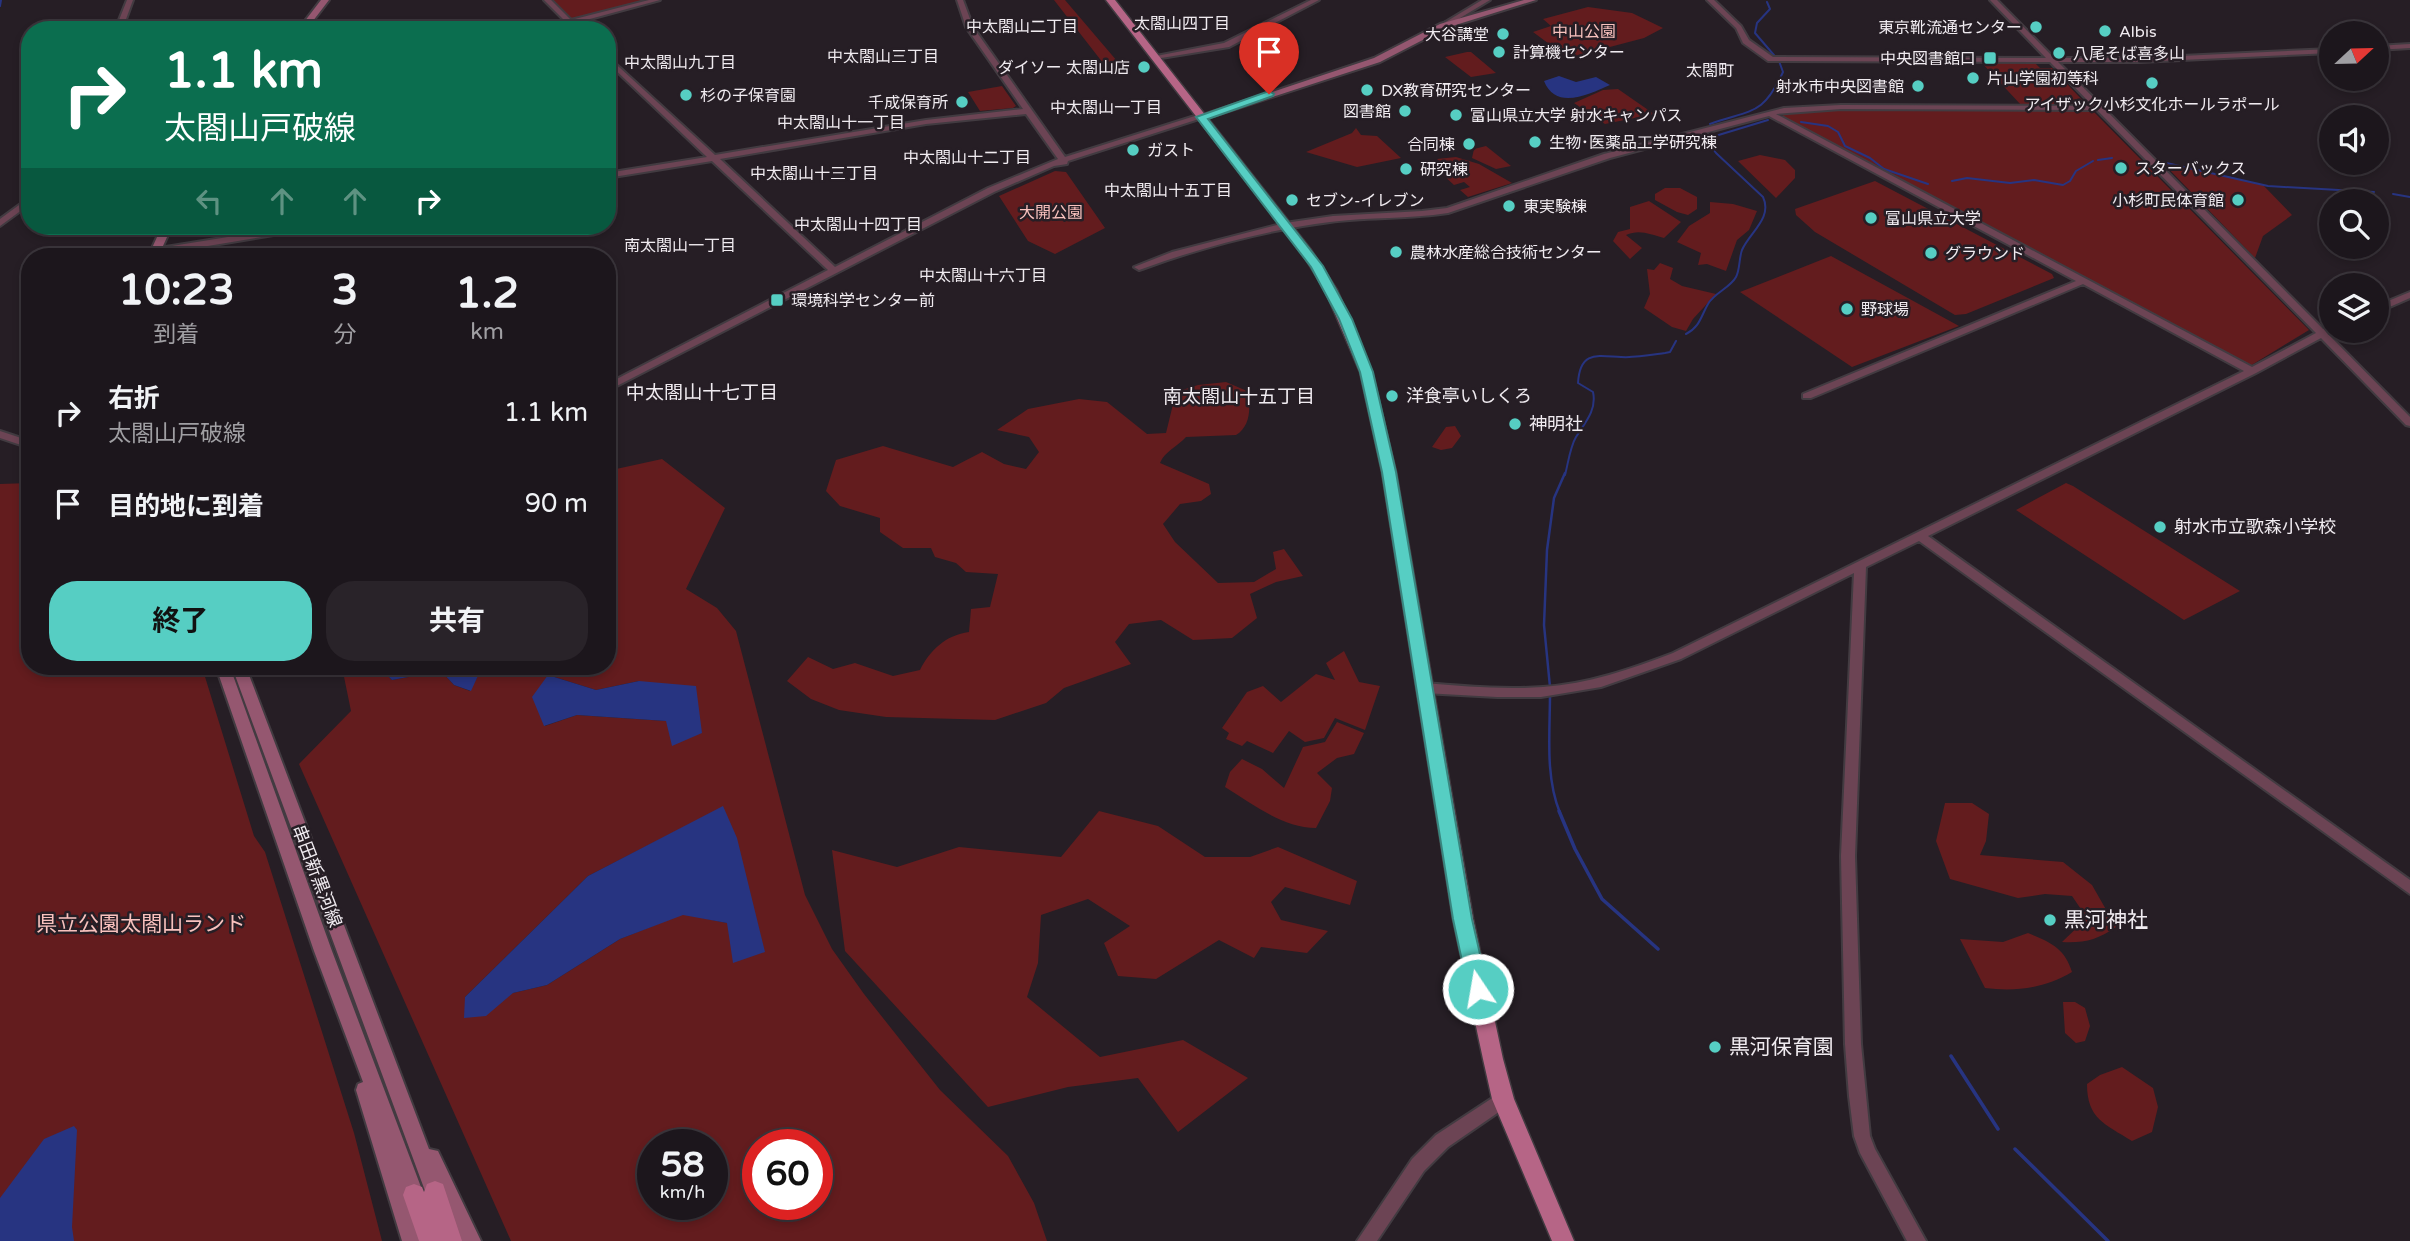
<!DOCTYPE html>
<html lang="ja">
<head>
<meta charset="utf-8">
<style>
	:root { --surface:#1c161c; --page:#292329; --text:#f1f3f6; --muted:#a09fa3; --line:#3a353b; --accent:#56cec3 }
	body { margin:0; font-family:"Varela Round","Noto Sans JP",sans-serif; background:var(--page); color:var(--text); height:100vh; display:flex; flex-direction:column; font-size:26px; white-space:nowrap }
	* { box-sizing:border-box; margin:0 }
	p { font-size:23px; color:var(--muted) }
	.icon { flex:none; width:38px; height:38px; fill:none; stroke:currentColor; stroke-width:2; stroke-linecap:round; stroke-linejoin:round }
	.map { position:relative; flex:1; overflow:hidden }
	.side { position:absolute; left:21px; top:248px; width:595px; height:427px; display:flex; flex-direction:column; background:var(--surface); border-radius:28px; box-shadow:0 4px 10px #0003,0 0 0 2px var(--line) }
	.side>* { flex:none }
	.hud { position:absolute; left:21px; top:21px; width:595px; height:214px; border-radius:28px; box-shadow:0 4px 10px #0003,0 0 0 2px var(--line); background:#0b6e4f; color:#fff; overflow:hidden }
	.needle { width:46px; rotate:68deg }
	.controls { position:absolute; left:2319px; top:21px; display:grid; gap:14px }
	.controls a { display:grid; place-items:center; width:70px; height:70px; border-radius:50%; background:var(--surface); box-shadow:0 4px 10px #0003,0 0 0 2px var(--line); font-size:35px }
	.speed { position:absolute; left:637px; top:1129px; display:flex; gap:14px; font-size:35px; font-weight:700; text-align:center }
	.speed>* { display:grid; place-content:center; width:91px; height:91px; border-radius:50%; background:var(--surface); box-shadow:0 4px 10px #0003,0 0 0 2px var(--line); line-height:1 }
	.speed small { font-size:18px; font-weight:400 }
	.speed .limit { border:10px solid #d22; background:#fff; color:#111 }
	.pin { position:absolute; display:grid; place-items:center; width:60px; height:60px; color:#fff; margin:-72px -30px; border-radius:50% 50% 50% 0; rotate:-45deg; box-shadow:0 0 7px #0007 }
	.pin .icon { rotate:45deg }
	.me { position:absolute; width:77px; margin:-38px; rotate:348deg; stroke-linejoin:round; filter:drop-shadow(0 0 5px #0008) }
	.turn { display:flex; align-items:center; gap:24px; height:147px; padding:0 28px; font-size:32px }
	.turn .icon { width:91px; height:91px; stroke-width:2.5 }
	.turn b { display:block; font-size:49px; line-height:60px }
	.lanes { display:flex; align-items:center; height:66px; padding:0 28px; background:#0003; justify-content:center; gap:35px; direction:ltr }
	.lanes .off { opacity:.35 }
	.eta { display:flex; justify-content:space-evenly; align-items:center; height:119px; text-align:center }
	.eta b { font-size:42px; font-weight:700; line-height:49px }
	.action { display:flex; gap:14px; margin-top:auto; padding:14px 28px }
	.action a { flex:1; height:80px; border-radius:28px; background:var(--accent); color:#111; font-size:28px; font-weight:700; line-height:80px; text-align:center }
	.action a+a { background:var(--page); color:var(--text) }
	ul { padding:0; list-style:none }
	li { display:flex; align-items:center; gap:21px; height:91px; padding:0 28px }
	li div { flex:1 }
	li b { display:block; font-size:26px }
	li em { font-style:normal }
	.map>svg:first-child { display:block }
	.green { fill:#631c1e; fill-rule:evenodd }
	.water { fill:#273481 }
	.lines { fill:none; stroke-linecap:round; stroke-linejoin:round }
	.stream-far2 { stroke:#273481; stroke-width:2 }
	.stream-far1 { stroke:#273481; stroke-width:2.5 }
	.stream { stroke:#273481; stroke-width:3.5 }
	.tertiary-casing { stroke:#423b41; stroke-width:4 }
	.secondary-casing { stroke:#423b41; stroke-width:4 }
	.primary-casing { stroke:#423b41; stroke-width:3 }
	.tertiary { fill:#6c4454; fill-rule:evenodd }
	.secondary { fill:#955770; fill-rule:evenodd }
	.primary { fill:#b66586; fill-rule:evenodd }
	.route { fill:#56cec3; stroke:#38867f; stroke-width:2 }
	.poi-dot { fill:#56cec3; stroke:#261e25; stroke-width:2.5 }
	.labels { text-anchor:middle; stroke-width:5; stroke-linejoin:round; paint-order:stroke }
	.far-neighbourhood-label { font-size:16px; fill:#f0ebf0; stroke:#261e25 }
	.far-poi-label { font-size:16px; fill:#f0ebf0; stroke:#261e25; text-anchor:start }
	.far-park-label { font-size:16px; fill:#f9c2be; stroke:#261e25 }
	.poi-label { font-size:18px; fill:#f0ebf0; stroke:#261e25; text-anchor:start }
	.street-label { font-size:18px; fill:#f0ebf0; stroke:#261e25 }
	.neighbourhood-label { font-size:19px; fill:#f0ebf0; stroke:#261e25 }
	.near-poi-label { font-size:21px; fill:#f0ebf0; stroke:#261e25; text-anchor:start }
	.near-park-label { font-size:21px; fill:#f9c2be; stroke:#261e25 }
</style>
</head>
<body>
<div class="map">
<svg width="2410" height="1241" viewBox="0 0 2410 1241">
	<rect width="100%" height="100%" fill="#261e25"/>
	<!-- green -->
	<path class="green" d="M547,0H650L569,21Z
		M1054,0H1065L1117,61L1103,63Z
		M1588,7L1632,13L1663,28L1644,38L1568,58L1533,32L1551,26L1543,19Z
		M1467,52H1471L1496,73L1471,77L1445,57Z
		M1981,62H2034L2040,68H2052L2085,103L2082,106L2021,105Z
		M1002,86L1016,106L1013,108L980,111L968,92Z
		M1618,89L1654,114L1605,124L1574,103L1603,90Z
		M1806,111H2093L2309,330L2250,366L1781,118L1784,114Z
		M1356,128L1361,135L1377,136L1401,158L1357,167L1306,152L1352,133Z
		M1486,146L1511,166L1496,169L1472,158L1474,149Z
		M1760,155L1785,160L1795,170V178L1776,198L1738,161Z
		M1456,157L1479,164L1512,183L1468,197L1460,190L1470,187L1464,182L1454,185L1441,173L1443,164L1437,159Z
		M2161,161L2263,185L2292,215L2263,236L2255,258Z
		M1055,171L1066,172L1105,228L1055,254L1028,241L999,196Z
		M1875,181L2052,274L2054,278L1966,314L1955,315L1815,232L1796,215L1795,209Z
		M1665,188H1680L1697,197V209L1688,215L1677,212L1655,200V194Z
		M1649,201L1681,222L1664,238C1650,234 1639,229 1626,235L1642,248L1630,259L1613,241L1618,232L1630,229V207Z
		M1710,202L1733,204L1757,211L1749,230L1737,240L1726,271L1707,264L1698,265L1701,253L1677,242L1689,226L1710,213Z
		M1831,256L1959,326L1852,367L1740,292Z
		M1660,263L1673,268L1670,279L1682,286L1716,294L1693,319L1686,331L1672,327L1644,308L1650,294L1647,269L1654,270Z
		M1226,382L1247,391C1251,406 1251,426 1236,435L1186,437C1177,447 1165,451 1160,463L1209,484L1211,494L1201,501L1180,504L1163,524L1175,542L1218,583L1254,582L1276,569L1273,552L1284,549L1303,576L1276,582L1250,594L1257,618L1232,638L1193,640L1161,620L1129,624L1115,642L1131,664L1064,688L1046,703L995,720L886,717L839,710L811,699L787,681L808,657L833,669L855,663L893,676L920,670C930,650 946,635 969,632L971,609L990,607L998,574L966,572L956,563L935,557L931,548H903L880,532V518L840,506L826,491L836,460L883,446L953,467L982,452L1004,464L1026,469L1039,452L1029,437L997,430L1028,409L1079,399L1107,402L1147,434L1166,433L1176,392L1198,385Z
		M1455,426L1461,436L1452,448L1441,450L1432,447L1446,427Z
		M662,459L725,508L686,589L717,608L736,631L805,895L832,949L864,994L940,1090L1008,1156L1034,1203L1047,1241H511L299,764L351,711L342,667H379L392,680L441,671L454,685L470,691L482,667H607V471ZM548,675L596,690L639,681L702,732L666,721L577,715L545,726ZM723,807L727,923L683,914L620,939L547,985L513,993L465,997L588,876ZM653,1144H712V1204H653ZM758,1144H817V1204H758Z
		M30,483V667H202L254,836L265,852L354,1133L382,1241H0V484Z
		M2066,483L2073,486L2240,591L2184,620L2016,510Z
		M1344,651L1359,682L1380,686L1365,730L1335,718L1324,738L1305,742L1289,731L1273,753L1247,741L1242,746L1226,739L1229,733L1222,728L1247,692L1263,686L1281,702L1316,674L1335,680L1326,663Z
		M1337,722L1364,733L1354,754L1337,758L1317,773L1332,788L1330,801L1316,828C1282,828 1253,804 1225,787L1230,772L1242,759L1262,769L1284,788L1303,747L1325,742Z
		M1945,803H1972L1989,814L1986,841L1980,855L2063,862L2092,885L2116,927C2097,940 2085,943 2062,942L2087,918L2072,896L2045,894L2018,898L1950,879L1936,841Z
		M1099,811L1158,826L1205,857H1250L1278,847L1357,881L1350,905L1285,887L1271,902L1281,920L1328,931L1307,953L1261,947L1254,958L1219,940L1156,979L1118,976L1104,943L1130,926L1088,899L1041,915L1038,963L1027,997L1100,1057L1183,1040L1248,1078L1178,1132L1138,1078L1068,1087L988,1107L845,951L832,850L897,867L959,847L1061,857Z
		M2028,933C2050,942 2065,948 2072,972C2045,988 2016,992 1985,988L1960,939L2003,942Z
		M2063,1002H2075L2085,1008L2090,1026L2085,1041L2076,1043L2065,1033Z
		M2122,1067L2153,1088L2158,1107L2152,1132L2132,1141C2105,1124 2087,1119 2087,1084L2100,1075Z"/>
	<!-- water -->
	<path class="water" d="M1559,76L1576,82L1596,77L1610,85C1589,94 1556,111 1544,81Z
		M379,667H482L471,691L454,685L441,671L392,680Z
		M548,675L596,690L639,681L696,686L702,733L672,746L666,721L577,715L544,726L532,697Z
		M723,806L737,838L765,952L733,963L727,923L683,915L620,939L547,985L513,993L486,1016L464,1018L465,997L588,876Z
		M74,1126L77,1130L72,1227L74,1241H0V1198L44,1139Z"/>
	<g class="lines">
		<!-- stream-far2 -->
		<path class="stream-far2" d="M0,6L1,0
			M1801,122L1828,126L1838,132L1845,146L1870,158L1884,169L1928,184
			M1710,124C1752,109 1763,116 1783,72L1779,61L1755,33L1757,23L1770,9L1767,2
			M1712,137L1768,120
			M2098,160L2112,158
			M2162,162L2268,186L2374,192
			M1952,181L1967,178L2010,183L2034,180L2063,185L2070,181L2076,171L2093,161
			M2393,194L2410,197
			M1686,334C1700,327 1701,316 1708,304C1714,293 1730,288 1736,277C1740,270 1739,258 1742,250C1749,233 1773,218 1763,197L1716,153L1704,137
			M1565,475C1568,464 1570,447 1576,437C1585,423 1597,410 1593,392L1578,383C1580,350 1598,356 1621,357C1636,358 1651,355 1665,353L1670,352L1676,341"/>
		<!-- stream-far1 -->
		<path class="stream-far1" d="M1550,687L1544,625L1547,550L1554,498L1565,473
			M1550,694C1550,733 1545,776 1560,813"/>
		<!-- stream -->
		<path class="stream" d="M1559,811L1575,849L1602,899L1658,949
			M1951,1056L1998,1129
			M2015,1149L2108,1241"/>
		<defs>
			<path id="tertiary" d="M127,0H133L122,30H115Z
				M544,0H551L571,20L649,0H660L575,23L581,30H574L569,25L549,30H537L565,21Z
				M957,0H963L973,27L1065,157L1198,115L1205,117L1068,161L1067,164L1054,166L994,192L607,391V384L828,270L712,161L607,178V173L707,157L607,62V56L715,155L926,120L1023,109L966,27ZM1026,114L1058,159L988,188L835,267L720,159L926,124Z
				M1311,0H1319L1229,47L1155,59L1151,57L1224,43Z
				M1482,0H1490L1445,27L1439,26Z
				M1707,0H1714L1741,26L1749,40L1773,57L2046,58L1990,0H1997L2054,58H2139L2331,49V53L2139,62H2058L2323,329L2331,326V331H2335L2328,334L2410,417V426L2406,425L2321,338L2256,373L1928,536L2410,880V894L1919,541L1866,567L1855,856L1861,1044L1870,1136L1875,1149L1926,1241H1907L1860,1153L1854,1136L1849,1096L1845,1044L1841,856L1854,573L1681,659L1601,687L1541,697H1497L1424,693L1419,691L1418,688L1419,685L1424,683C1463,686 1503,690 1543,687C1588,684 1631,669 1673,653L2244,371L2083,284L1811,398H1803V394L2076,281L1769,116L1610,158L1448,213C1409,219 1369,217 1330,222C1266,230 1202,247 1142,269L1139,270L1134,267L1172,252L1285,223L1333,216L1422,211L1447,208L1604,154L1784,108L1841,105L2093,106L2050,62L1768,61L1743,43L1736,28ZM1841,109L2097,110L2316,333L2252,367L1776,114Z
				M2410,44V48L2376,50V46Z
				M30,197V204L0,226V219Z
				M296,226H314L310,229L147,256L142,253L147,250Z
				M2410,292V298L2376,313V306Z
				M0,431L30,441V448L0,438Z
				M1503,1091L1509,1093L1511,1099L1509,1105L1448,1147L1424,1171L1377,1241H1357L1412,1159L1436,1135Z"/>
			<path id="secondary" d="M321,0H329L306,30H298Z
				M1524,0H1536L1446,28L1380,62L1204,119L1197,117L1374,58L1440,24Z
				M162,226H172L158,257H148Z
				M216,667H230L332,951L424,1195L421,1202L414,1205L410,1203L422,1241H402L356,1090L358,1084L363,1082L314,951Z
				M232,667H246L429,1149L438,1151L481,1241H460L441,1200L435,1202L428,1199Z"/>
			<path id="primary" d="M1106,0H1115L1311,250L1337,290L1372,372L1396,472L1473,919L1503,1059L1514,1099L1574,1241H1552L1492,1099L1483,1059L1453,919L1382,472L1360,372L1325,290L1302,253Z
				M435,1181L443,1184L462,1241H419L403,1195L406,1187L414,1184L422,1187L424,1192L427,1184Z"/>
		</defs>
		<!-- tertiary casing -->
		<use href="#tertiary" class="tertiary-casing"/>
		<!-- secondary casing -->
		<use href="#secondary" class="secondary-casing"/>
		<!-- primary casing -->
		<use href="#primary" class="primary-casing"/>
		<!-- tertiary -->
		<use href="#tertiary" class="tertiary"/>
		<!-- secondary -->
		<use href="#secondary" class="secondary"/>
		<!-- primary -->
		<use href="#primary" class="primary"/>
	</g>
	<!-- route -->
	<path class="route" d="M1269,91L1274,94L1273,96L1208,119L1323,266L1352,319L1373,372L1396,472L1472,919L1488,989L1485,995L1478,998L1471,995L1468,989L1453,919L1382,472L1360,372L1339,319L1311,267L1196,117Z"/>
	<!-- markers -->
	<g class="poi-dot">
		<circle cx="2036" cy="27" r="7"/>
		<circle cx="2105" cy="31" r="7"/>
		<circle cx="1503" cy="34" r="7"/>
		<circle cx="1499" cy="52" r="7"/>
		<circle cx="2059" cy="53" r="7"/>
		<rect x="1983" y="51" width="14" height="14" rx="3.5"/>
		<circle cx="1144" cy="67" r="7"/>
		<circle cx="1973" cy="78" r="7"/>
		<circle cx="2152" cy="83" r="7"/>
		<circle cx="1918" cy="86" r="7"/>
		<circle cx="1367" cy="90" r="7"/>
		<circle cx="686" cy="95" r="7"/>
		<circle cx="962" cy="102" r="7"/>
		<circle cx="1405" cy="111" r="7"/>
		<circle cx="1456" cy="115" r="7"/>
		<circle cx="1535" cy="142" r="7"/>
		<circle cx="1469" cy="144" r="7"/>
		<circle cx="1133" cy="150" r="7"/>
		<circle cx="2121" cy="168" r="7"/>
		<circle cx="1406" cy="169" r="7"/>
		<circle cx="1292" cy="200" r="7"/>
		<circle cx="2238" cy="200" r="7"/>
		<circle cx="1509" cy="206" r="7"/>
		<circle cx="1871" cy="218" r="7"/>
		<circle cx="1396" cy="252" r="7"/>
		<circle cx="1931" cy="253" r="7"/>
		<rect x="770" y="293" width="14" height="14" rx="3.5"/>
		<circle cx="1847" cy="309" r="7"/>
		<circle cx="1392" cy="396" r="7"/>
		<circle cx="1515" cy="424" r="7"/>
		<circle cx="2160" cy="527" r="7"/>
		<circle cx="2050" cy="920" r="7"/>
		<circle cx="1715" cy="1047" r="7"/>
	</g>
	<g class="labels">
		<!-- far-neighbourhood labels -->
		<g class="far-neighbourhood-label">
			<text x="1182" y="29">太閤山四丁目</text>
			<text x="1022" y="32">中太閤山二丁目</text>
			<text x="883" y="62">中太閤山三丁目</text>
			<text x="680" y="68">中太閤山九丁目</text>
			<text x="1710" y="76">太閤町</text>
			<text x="1106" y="113">中太閤山一丁目</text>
			<text x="841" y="128">中太閤山十一丁目</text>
			<text x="967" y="163">中太閤山十二丁目</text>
			<text x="814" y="179">中太閤山十三丁目</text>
			<text x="1168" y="196">中太閤山十五丁目</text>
			<text x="858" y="230">中太閤山十四丁目</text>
			<text x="680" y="251">南太閤山一丁目</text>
			<text x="983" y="281">中太閤山十六丁目</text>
		</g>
		<!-- far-poi labels -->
		<g class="far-poi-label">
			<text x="2022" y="33" text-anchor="end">東京靴流通センター</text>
			<text x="2119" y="37">Albis</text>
			<text x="1489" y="40" text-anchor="end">大谷講堂</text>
			<text x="1513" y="58">計算機センター</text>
			<text x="2073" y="59">八尾そば喜多山</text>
			<text x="1976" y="64" text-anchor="end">中央図書館口</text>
			<text x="1130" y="73" text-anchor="end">ダイソー 太閤山店</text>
			<text x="1987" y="84">片山学園初等科</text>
			<text x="1904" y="92" text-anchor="end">射水市中央図書館</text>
			<text x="1381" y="96">DX教育研究センター</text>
			<text x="700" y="101">杉の子保育園</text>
			<text x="948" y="108" text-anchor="end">千成保育所</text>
			<text x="2152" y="110" text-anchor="middle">アイザック小杉文化ホールラポール</text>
			<text x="1391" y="117" text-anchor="end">図書館</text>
			<text x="1470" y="121">富山県立大学 射水キャンパス</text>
			<text x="1549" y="148">生物･医薬品工学研究棟</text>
			<text x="1455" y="150" text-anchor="end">合同棟</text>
			<text x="1147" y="156">ガスト</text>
			<text x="2135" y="174">スターバックス</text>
			<text x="1420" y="175">研究棟</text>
			<text x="1306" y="206">セブン-イレブン</text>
			<text x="2224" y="206" text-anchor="end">小杉町民体育館</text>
			<text x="1523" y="212">東実験棟</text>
			<text x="1885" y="224">富山県立大学</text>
			<text x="1410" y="258">農林水産総合技術センター</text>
			<text x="1945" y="259">グラウンド</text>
			<text x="791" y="306">環境科学センター前</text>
			<text x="1861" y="315">野球場</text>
		</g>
		<!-- far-park labels -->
		<g class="far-park-label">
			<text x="1584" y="37">中山公園</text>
			<text x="1051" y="218">大開公園</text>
		</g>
		<!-- poi labels -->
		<g class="poi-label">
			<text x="1406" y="402">洋食亭いしくろ</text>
			<text x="1529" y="430">神明社</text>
			<text x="2174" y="533">射水市立歌森小学校</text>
		</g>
		<!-- street labels -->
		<g class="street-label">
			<text transform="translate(317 876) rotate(69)" y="6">串田新黒河線</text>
		</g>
		<!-- neighbourhood labels -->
		<g class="neighbourhood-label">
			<text x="702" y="399">中太閤山十七丁目</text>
			<text x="1239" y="403">南太閤山十五丁目</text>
		</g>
		<!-- near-poi labels -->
		<g class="near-poi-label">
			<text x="2064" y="927">黒河神社</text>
			<text x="1729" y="1054">黒河保育園</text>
		</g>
		<!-- near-park labels -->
		<g class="near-park-label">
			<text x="141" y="931">県立公園太閤山ランド</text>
		</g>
	</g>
</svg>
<div class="controls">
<a><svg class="needle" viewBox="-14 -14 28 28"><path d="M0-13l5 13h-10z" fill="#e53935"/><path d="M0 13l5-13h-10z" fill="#a09fa3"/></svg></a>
<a><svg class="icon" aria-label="sound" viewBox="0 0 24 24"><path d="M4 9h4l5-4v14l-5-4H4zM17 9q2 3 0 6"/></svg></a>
<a><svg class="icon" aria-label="search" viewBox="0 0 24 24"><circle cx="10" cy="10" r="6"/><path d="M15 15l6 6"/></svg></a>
<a><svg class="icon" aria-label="layers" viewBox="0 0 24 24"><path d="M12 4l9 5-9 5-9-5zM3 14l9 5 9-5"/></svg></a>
</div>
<div class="speed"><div>58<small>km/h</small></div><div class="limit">60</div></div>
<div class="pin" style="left:1269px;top:94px;background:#d93025"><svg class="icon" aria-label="arrive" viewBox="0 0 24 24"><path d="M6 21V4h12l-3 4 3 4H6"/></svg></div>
<svg class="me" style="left:1478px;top:989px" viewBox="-20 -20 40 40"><circle r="17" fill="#56cec3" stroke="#fff" stroke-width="3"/><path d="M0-11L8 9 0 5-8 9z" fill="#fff"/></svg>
<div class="hud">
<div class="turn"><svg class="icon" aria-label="right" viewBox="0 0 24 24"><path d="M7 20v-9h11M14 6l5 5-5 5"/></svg><div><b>1.1 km</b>太閤山戸破線</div></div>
<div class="lanes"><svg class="icon off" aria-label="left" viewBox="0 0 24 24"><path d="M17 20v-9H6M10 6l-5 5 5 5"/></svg><svg class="icon off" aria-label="ahead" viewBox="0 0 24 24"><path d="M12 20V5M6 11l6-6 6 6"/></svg><svg class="icon off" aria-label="ahead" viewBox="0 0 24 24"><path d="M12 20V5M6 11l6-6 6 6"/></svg><svg class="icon" aria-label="right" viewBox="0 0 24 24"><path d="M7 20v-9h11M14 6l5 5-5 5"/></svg></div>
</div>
<section class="side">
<div class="eta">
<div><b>10:23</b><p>到着</p></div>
<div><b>3</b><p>分</p></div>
<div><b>1.2</b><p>km</p></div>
</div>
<ul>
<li><svg class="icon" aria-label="right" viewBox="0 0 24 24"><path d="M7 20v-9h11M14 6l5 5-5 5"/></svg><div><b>右折</b><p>太閤山戸破線</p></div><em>1.1 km</em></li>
<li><svg class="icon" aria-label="arrive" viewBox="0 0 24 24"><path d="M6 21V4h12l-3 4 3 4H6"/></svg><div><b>目的地に到着</b></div><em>90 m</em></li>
</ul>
<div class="action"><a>終了</a><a>共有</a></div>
</section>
</div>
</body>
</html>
